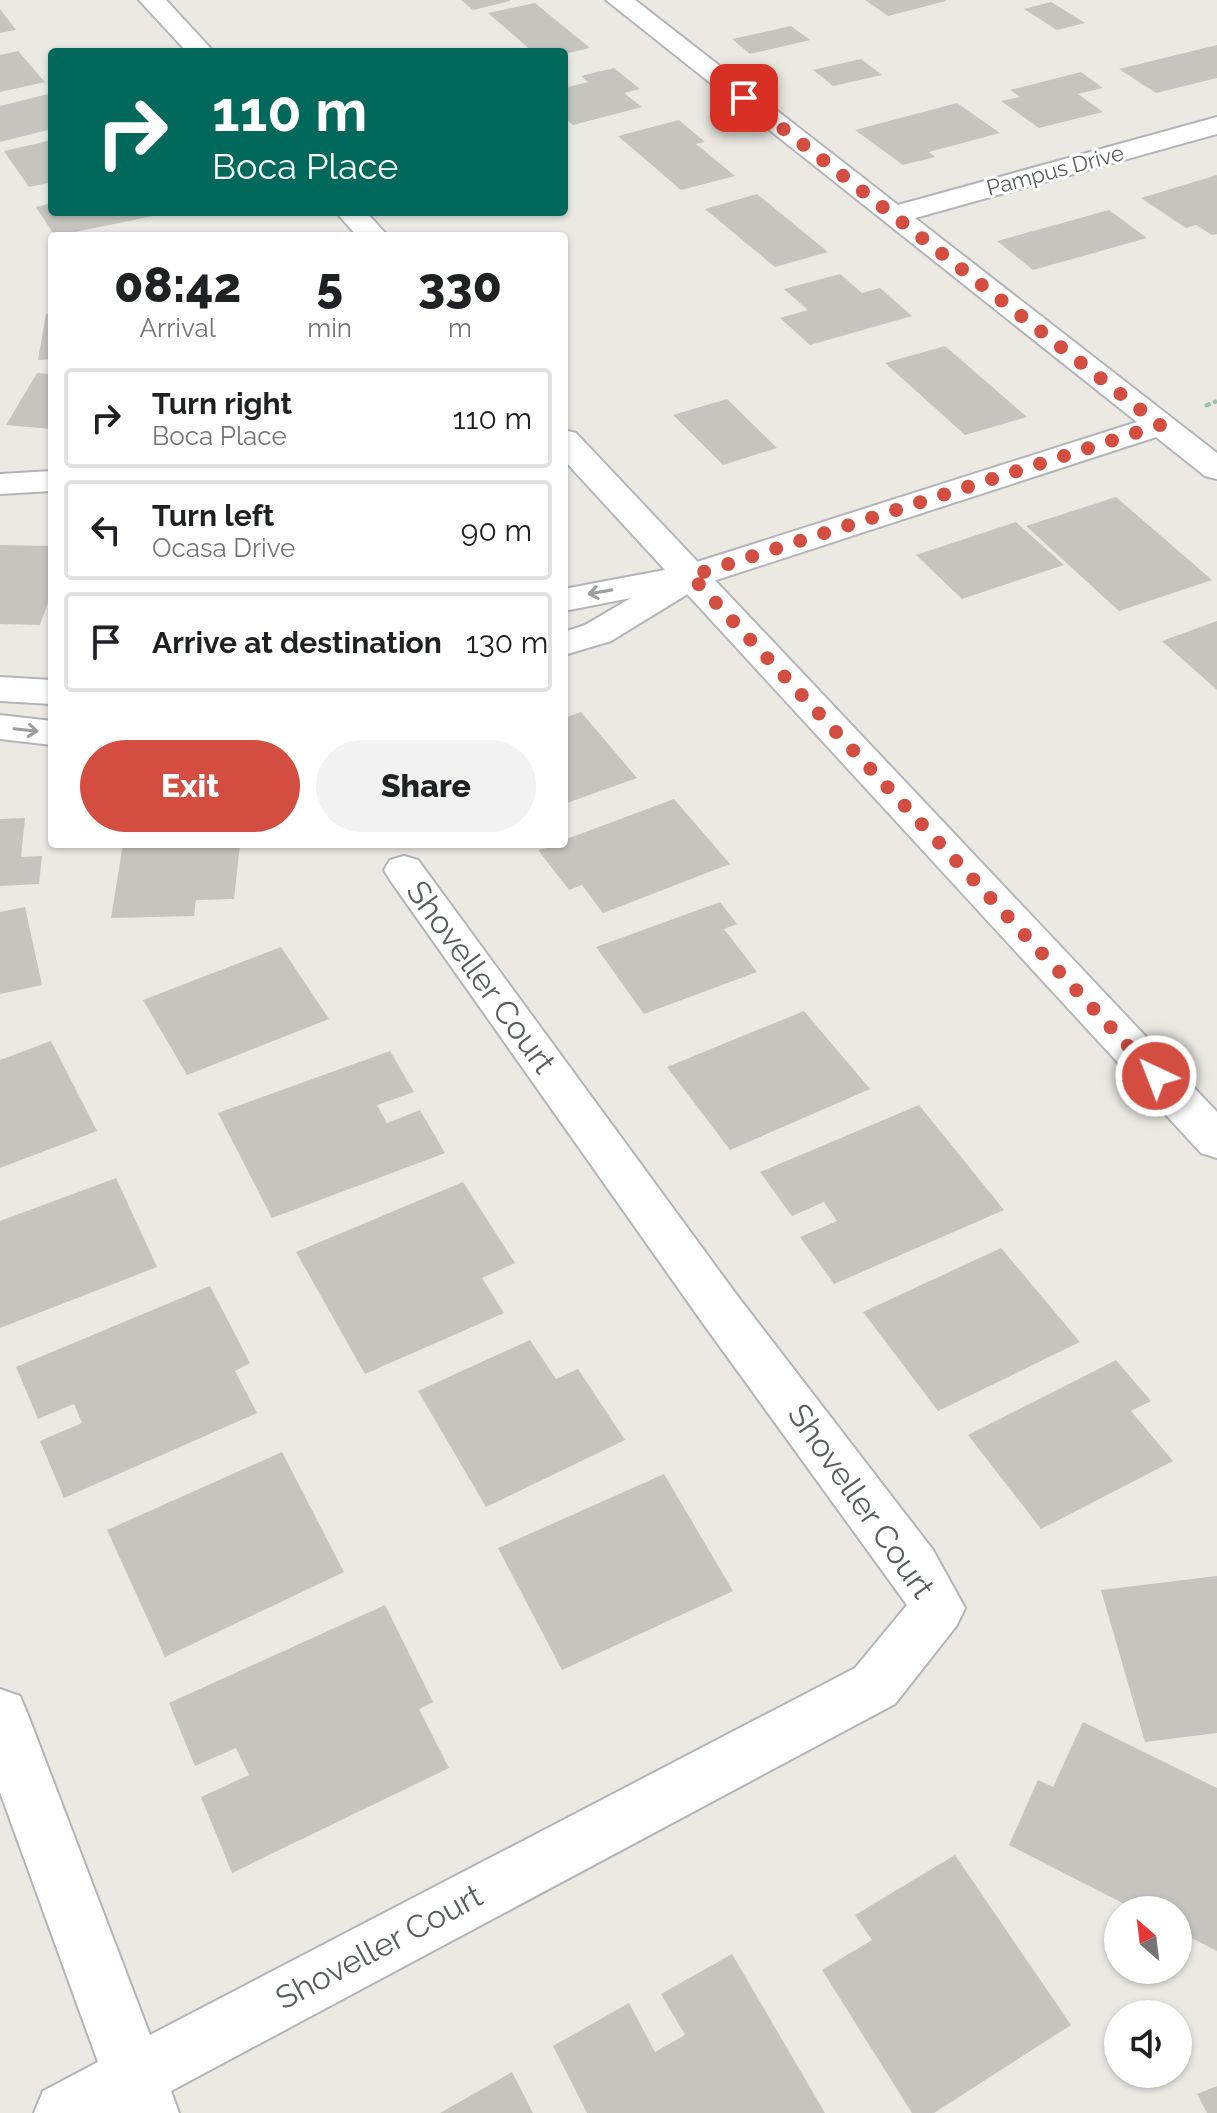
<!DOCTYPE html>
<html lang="en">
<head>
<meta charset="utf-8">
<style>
	:root { --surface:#fff; --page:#f2f2f2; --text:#202124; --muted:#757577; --line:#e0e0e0; --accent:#d34e40 }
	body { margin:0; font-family:Raleway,sans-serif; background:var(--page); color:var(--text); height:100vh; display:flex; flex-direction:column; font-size:30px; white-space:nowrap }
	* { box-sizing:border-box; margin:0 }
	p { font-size:26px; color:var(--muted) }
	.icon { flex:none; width:44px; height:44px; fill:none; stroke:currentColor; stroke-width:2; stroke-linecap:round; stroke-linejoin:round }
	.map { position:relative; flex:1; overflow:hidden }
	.side { position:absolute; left:48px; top:232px; width:520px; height:616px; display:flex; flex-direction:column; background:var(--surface); border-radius:8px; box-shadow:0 2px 6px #0004 }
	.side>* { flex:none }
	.banner { position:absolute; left:48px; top:48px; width:520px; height:168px; border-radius:8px; box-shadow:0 2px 6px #0004; background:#00695c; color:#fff; overflow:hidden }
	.needle { width:52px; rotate:332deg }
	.fabs { position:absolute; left:1104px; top:1896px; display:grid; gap:16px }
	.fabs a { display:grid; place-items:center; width:88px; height:88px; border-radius:50%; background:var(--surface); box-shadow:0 2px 6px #0004; font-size:40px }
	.pin { position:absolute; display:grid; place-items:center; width:68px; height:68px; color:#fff; margin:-34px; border-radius:16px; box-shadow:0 4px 12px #0006 }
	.me { position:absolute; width:88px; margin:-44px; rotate:317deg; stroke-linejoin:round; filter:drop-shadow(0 0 6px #0008) }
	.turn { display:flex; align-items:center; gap:28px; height:168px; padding:0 32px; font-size:36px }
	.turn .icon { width:104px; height:104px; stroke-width:2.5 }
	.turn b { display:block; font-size:56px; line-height:68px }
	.eta { display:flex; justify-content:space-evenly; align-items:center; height:136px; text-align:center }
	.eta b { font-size:48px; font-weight:800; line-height:56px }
	.primary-button { display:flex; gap:16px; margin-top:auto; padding:16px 32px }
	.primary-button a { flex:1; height:92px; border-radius:48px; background:var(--accent); color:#fff; font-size:32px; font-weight:800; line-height:92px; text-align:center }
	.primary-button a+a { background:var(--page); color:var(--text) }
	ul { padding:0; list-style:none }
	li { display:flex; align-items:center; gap:24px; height:100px; margin:0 16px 12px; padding:0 16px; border:4px solid var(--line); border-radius:8px }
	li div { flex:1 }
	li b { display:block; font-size:30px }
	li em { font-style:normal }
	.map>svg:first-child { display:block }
	.building { fill:#c6c4be }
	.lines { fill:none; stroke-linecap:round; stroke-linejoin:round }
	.minor-casing { stroke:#b2b4b7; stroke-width:4 }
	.tertiary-casing { stroke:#b2b4b7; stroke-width:4 }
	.secondary-casing { stroke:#b3b6ba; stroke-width:4 }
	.path { stroke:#9ac0a6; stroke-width:4; stroke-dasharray:6 3; stroke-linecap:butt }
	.minor { fill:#fff; fill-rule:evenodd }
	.tertiary { fill:#fff; fill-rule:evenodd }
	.secondary { fill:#fff; fill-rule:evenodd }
	.oneway { stroke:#9c9ea0 }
	.route { stroke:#d34e40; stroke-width:14; stroke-dasharray:0 25.2 }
	.labels { text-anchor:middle; stroke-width:6; stroke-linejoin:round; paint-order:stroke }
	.far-street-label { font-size:22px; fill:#5a5d60; stroke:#fff }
	.near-street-label { font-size:32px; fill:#5a5d60; stroke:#fff }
</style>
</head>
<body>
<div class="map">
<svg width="1217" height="2113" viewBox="0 0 1217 2113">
	<rect width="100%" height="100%" fill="#ebe9e2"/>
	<!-- building -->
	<path class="building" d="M461,0H510V1L473,10Z
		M865,0H946V1L888,16Z
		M1051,2L1085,23L1057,30L1024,9Z
		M535,3L590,48L564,54L533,52L488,13Z
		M0,9L16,30L0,33Z
		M791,26L810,40L750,54L732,39Z
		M1217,45V78L1156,93L1119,69Z
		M18,51L45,82L0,92V55Z
		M861,59L882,75L833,86L813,70Z
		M614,68L640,89L624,93L642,107L573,125L564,117V88L588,82L581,76Z
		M1081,72L1103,88L1078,94L1103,112L1039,128L1001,101L1020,97L1010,90Z
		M52,93V129L0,142V106Z
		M957,103L1000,133L929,152L935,157L903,165L855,130Z
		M679,120L705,142L696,144L735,176L681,190L618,136Z
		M52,140V182L29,187L4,151Z
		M1217,175V234L1212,235L1196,225L1186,228L1141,198Z
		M757,194L828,252L775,267L705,209Z
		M52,203V212L158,215L55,236L36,207Z
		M1109,210L1147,238L1033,270L997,241Z
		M840,274L862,293L880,288L912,316L810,345L780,318L808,310L784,289Z
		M46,314H52V359L38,360Z
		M945,346L1027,417L965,435L885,363Z
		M37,373L52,374V429L6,425Z
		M727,399L777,448L723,465L673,415Z
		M1116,497L1212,580L1119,611L1026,526Z
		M1016,522L1064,565L962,599L916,555Z
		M0,545L52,546V591L40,625L0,624Z
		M1217,621V690L1162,641Z
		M581,712L637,778L564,804V718Z
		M674,799L730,864L603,913L582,885L569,890L538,850L564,844V840Z
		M25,818L21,857L42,856L39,884L0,886V819Z
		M123,844H240L234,899L196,900L194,916L111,918Z
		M720,902L737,924L724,929L757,972L644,1014L596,947Z
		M25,907L42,985L0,994V912Z
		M281,947L329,1019L187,1075L143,1000Z
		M804,1011L870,1089L730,1150L667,1067Z
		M51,1041L97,1131L0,1168V1060Z
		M390,1051L414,1092L377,1105L387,1123L420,1110L445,1153L272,1218L218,1113Z
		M919,1105L1004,1210L834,1284L800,1237L837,1221L824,1202L792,1216L760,1172Z
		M116,1178L157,1267L0,1328V1221Z
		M463,1182L515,1263L482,1278L504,1313L365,1374L296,1252Z
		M1001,1248L1080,1342L938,1411L863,1312Z
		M210,1286L250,1363L235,1371L257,1413L64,1498L40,1441L82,1423L74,1404L38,1419L16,1367Z
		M530,1340L556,1379L578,1369L625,1440L486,1507L418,1391Z
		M1116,1360L1151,1401L1131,1411L1173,1461L1041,1529L968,1435Z
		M282,1452L344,1572L165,1657L107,1530Z
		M664,1474L733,1591L562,1670L498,1548Z
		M1217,1576V1733L1145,1742L1101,1590Z
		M385,1605L433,1702L419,1709L449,1768L232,1873L201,1797L249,1775L236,1748L195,1766L169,1703Z
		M1083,1722L1217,1788V1951L1178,1931V1910H1136L1009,1845L1038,1780L1053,1787Z
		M955,1855L1071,2025L934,2113H912L822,1970L872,1940L855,1915Z
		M732,1954L825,2113H587L553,2046L629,2003L655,2052L685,2035L661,1994Z
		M512,2072L533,2113H440Z
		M1217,2086V2113H1207L1197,2094Z"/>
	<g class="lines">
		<defs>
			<path id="minor" d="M606,0H635L898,205L1217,117V134L915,218L1217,453V479L1205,476L1156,437L704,584L691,587L678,584L673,576L678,568L1137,422Z
				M52,471V491L0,494V474Z
				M404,856L418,860L736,1294L933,1550L965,1608L957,1625L895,1704L171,2091L179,2113H34L43,2091L98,2062L0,1792V1689L20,1696L28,1715L150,2035L855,1668L907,1605L702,1322L390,880L384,870L390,860Z"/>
			<path id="tertiary" d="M691,565L704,568L709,576L704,584L611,641L564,655V632L585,625L631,598L564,611V589Z
				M0,677L52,680V704L0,701Z
				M0,715L52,721V745L0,739Z"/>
			<path id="secondary" d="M139,0H166L214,52H187Z
				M336,212H366L388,236H357Z
				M564,430L576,433L1217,1112V1158L1201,1153L564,460Z"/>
		</defs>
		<!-- minor casing -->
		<use href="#minor" class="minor-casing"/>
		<!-- tertiary casing -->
		<use href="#tertiary" class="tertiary-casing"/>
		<!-- secondary casing -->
		<use href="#secondary" class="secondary-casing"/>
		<!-- path -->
		<path class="path" d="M1205,406L1217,401"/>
		<!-- minor -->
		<use href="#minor" class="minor"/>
		<!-- tertiary -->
		<use href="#tertiary" class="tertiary"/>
		<!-- secondary -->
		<use href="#secondary" class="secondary"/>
	</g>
	<!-- one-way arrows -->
	<defs><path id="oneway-shaft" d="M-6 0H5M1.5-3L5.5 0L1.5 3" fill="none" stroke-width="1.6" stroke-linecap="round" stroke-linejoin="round" transform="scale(2)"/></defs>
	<g class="oneway">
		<use href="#oneway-shaft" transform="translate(600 592) rotate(170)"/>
		<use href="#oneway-shaft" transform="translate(26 730) rotate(6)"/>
	</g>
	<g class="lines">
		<!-- route -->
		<path class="route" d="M744,98L1160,425L691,576L1156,1076"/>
	</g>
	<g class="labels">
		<!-- far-street labels -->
		<g class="far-street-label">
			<text transform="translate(1055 170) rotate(-15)" y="8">Pampus Drive</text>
		</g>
		<!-- near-street labels -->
		<g class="near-street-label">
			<text transform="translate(481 977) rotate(54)" y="11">Shoveller Court</text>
			<text transform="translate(861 1501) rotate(55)" y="11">Shoveller Court</text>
			<text transform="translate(379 1947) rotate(-28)" y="11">Shoveller Court</text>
		</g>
	</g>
</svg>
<div class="fabs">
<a><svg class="needle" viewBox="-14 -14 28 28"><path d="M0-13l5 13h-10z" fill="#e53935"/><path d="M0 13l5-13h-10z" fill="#757577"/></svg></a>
<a><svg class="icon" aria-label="sound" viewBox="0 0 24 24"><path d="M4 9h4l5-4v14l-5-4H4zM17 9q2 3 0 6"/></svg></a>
</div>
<div class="pin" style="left:744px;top:98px;background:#d93025"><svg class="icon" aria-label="arrive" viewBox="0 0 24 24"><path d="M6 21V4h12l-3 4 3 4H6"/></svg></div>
<svg class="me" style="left:1156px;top:1076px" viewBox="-20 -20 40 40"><circle r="17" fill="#d34e40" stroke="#fff" stroke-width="3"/><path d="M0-11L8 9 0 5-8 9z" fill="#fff"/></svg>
<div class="banner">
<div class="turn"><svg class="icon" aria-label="right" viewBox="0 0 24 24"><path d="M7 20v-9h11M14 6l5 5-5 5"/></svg><div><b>110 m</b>Boca Place</div></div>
</div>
<section class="side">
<div class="eta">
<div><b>08:42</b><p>Arrival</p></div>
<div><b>5</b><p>min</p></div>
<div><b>330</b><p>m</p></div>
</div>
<ul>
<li><svg class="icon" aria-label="right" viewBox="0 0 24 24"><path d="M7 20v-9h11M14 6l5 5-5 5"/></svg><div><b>Turn right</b><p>Boca Place</p></div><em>110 m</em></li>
<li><svg class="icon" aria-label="left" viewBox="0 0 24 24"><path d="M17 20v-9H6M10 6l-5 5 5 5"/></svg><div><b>Turn left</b><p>Ocasa Drive</p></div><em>90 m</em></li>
<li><svg class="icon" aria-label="arrive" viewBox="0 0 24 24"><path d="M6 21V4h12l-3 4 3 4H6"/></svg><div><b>Arrive at destination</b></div><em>130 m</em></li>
</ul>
<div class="primary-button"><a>Exit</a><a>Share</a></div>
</section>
</div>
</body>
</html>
